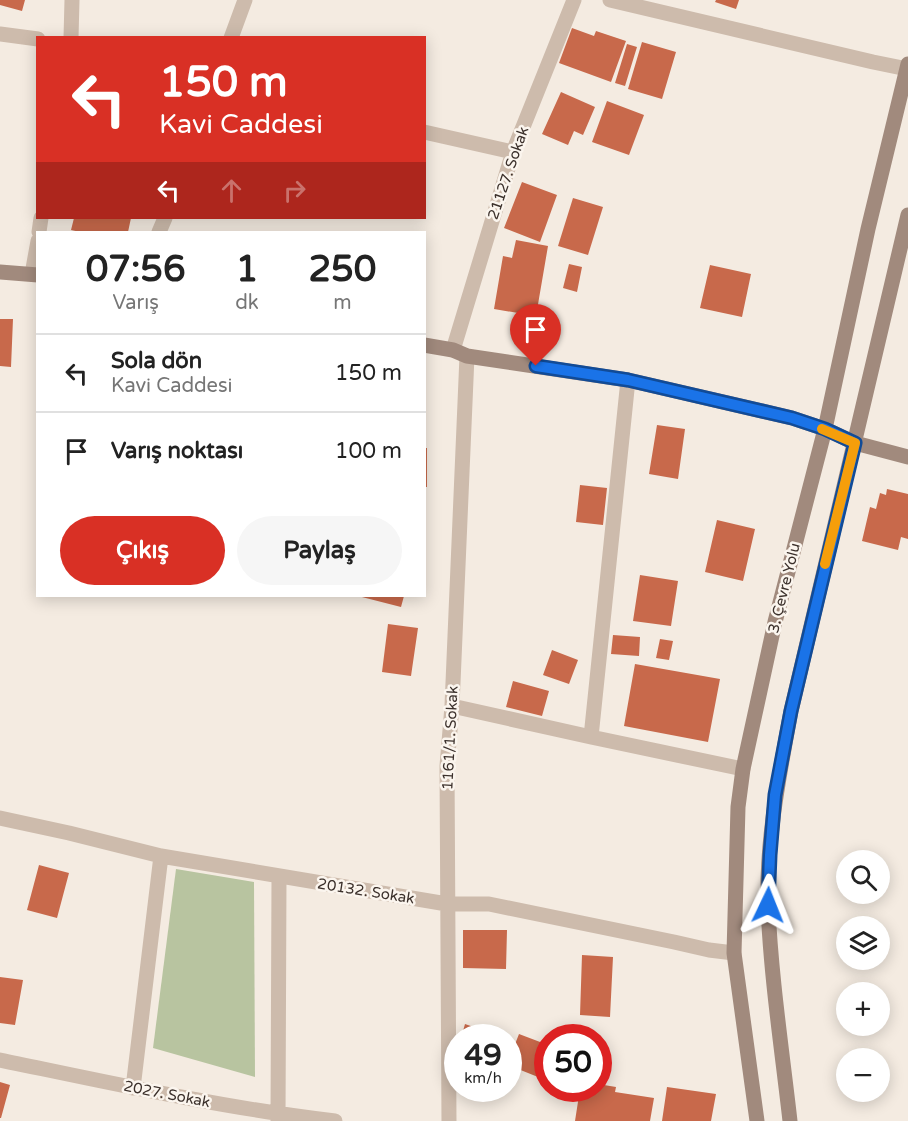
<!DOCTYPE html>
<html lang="tr">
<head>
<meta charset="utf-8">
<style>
	:root { --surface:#fff; --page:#f6f6f6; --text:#222; --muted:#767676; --line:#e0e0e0; --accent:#d93025 }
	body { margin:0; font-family:"Varela Round",sans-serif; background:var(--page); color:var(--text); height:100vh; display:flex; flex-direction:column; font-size:22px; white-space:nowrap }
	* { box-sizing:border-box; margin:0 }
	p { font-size:20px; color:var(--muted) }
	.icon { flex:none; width:33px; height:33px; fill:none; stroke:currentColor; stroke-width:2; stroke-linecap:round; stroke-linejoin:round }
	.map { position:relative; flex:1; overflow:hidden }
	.side { position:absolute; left:36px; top:231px; width:390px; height:366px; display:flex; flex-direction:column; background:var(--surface); border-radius:0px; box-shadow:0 3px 15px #0003 }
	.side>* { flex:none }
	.banner { position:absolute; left:36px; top:36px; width:390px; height:183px; border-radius:0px; box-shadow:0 3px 15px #0003; background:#d93025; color:#fff; overflow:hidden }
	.fabs { position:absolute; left:836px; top:850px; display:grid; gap:12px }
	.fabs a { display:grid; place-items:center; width:54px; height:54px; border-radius:50%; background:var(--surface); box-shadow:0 3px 15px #0003; font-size:30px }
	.speed { position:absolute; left:444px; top:1024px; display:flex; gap:12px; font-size:30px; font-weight:700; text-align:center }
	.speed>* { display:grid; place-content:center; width:78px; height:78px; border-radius:50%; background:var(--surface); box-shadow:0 3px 15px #0003; line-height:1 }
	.speed small { font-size:15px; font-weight:400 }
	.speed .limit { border:9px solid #d22; background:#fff; color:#111 }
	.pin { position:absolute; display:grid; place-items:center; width:51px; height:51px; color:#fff; margin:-62px -26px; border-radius:50% 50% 50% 0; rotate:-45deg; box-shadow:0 0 6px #0007 }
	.pin .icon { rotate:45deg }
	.me { position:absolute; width:66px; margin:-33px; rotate:2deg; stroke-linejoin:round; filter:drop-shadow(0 0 4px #0008) }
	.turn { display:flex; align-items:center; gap:21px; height:126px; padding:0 24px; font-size:27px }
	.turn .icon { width:78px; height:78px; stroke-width:2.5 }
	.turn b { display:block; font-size:42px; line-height:51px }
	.lanes { display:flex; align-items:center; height:57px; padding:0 24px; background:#0003; justify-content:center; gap:30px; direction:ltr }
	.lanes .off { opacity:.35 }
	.eta { display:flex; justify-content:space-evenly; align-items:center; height:102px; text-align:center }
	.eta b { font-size:36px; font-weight:800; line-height:42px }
	.button { display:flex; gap:12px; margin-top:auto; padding:12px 24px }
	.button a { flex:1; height:69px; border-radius:36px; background:var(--accent); color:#fff; font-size:24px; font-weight:800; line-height:69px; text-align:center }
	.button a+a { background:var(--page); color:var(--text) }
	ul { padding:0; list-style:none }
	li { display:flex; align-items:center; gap:18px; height:78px; padding:0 24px; border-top:2px solid var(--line) }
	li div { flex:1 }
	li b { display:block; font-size:22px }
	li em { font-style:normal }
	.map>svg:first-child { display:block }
	.green { fill:#b8c4a0 }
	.building { fill:#c8694b }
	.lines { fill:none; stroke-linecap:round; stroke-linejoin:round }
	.street { stroke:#cdbbac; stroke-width:15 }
	.secondary { stroke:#a18a7d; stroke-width:15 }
	.route-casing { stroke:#114b97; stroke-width:15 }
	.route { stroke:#1a73e8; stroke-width:10 }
	.slow { stroke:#f59e0b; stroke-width:10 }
	.labels { text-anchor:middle; stroke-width:5; stroke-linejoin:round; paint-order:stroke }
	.street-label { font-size:15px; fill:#3b302b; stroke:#fbf5ee }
</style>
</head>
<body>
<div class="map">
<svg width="908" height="1121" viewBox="0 0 908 1121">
	<rect width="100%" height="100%" fill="#f4ebe1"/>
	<!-- green -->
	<path class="green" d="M176,869L254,882L255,1077L153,1048Z"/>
	<!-- building -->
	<path class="building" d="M0,0H25L22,11L0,5Z
		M716,0H739L736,9L715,2Z
		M572,28L594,36L596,31L626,41L611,82L559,63Z
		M642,42L676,52L662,99L628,89Z
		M627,44L637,47L625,86L615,83Z
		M561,92L595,107L583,135L574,131L568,145L542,134Z
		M607,101L644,115L629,155L592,142Z
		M522,182L557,195L540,242L504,228Z
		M573,198L603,207L588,255L558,246Z
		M74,218H131L128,232H80L71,230Z
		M516,240L548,246L536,316L494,309L503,256L512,258Z
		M569,264L582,267L577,292L563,288Z
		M710,265L751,274L742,317L700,308Z
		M0,319H13L11,367L0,366Z
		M657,425L685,429L678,479L649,474Z
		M424,448H427V487H424Z
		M580,485L607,488L603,525L576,522Z
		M887,489L908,494V539L901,537L898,550L862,541L870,507L876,509L880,493L886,495Z
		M717,520L755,529L743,581L705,572Z
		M640,575L678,581L671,626L633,621Z
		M358,596H404L401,607Z
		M388,624L418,628L411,676L382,672Z
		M613,635L640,637L639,656L611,654Z
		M660,639L673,641L669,660L656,658Z
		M552,650L578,660L569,684L543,675Z
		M635,664L720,679L708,742L624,726Z
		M513,681L549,691L542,716L506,707Z
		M39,865L69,873L57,918L27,910Z
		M463,930H507L506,969L463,968Z
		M582,955L613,957L610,1017L580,1015Z
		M0,977L23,980L15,1025L0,1023Z
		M465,1024L505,1038H461Z
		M519,1034L548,1045V1081L508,1065V1062Z
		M0,1082L10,1085L1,1118H0Z
		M598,1084L616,1087L615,1092L654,1098L650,1121H575L580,1089H598Z
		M667,1087L716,1094L711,1121H662Z"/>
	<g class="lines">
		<!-- street -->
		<path class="street" d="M610,0L873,62L907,69
			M0,34L38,39
			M71,38L72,0
			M231,38L245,0
			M424,132L513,152
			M39,232L41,218
			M159,232L165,218
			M32,274L38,241
			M453,350L513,152L574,0
			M452,706L591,737L743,769
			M591,737L628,380
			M0,818L69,833L161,856L447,904H489L674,942L709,950L734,953
			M0,1060C111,1083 223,1108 335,1121
			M133,1088L161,856
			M278,1121L279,877
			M449,1121L447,766L452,706L467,356"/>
		<!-- secondary -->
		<path class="secondary" d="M0,272L38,275
			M424,345L453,350L467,356L628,380L792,418L825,429L855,443L908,457
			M757,1121L734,953L738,807L743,769L775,622L825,429L868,229L908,64
			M790,1121C782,1050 771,978 768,907C766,841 779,776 791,711L908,215"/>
	</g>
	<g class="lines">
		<defs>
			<path id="route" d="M536,366L628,380L792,418L825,429L855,443L791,711L775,795L770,855L768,905"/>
		</defs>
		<!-- route casing -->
		<use href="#route" class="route-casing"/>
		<!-- route -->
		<use href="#route" class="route"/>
		<!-- slow -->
		<path class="slow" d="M822,429L855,443L825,564"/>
	</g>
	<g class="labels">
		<!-- street labels -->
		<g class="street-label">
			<text transform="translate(508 173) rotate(-71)" y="5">21127. Sokak</text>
			<text transform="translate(784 588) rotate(-76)" y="5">3. Çevre Yolu</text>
			<text transform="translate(450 738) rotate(-87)" y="5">1161/1. Sokak</text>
			<text transform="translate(366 891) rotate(9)" y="5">20132. Sokak</text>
			<text transform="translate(167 1094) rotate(11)" y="5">2027. Sokak</text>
		</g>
	</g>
</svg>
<div class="fabs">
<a><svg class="icon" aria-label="search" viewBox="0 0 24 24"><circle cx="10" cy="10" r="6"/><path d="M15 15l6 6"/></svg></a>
<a><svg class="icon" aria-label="layers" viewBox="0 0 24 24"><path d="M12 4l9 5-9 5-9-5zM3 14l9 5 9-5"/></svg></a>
<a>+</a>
<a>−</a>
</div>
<div class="speed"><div>49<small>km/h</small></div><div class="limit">50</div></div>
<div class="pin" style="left:536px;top:366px;background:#d93025"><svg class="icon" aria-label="arrive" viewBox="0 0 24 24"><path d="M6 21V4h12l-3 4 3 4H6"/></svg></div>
<svg class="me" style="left:768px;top:905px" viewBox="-20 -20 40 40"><path d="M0-17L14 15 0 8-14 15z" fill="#1a73e8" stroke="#fff" stroke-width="4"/></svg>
<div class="banner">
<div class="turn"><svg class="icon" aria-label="left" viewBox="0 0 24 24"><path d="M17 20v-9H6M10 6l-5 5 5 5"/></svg><div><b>150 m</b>Kavi Caddesi</div></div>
<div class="lanes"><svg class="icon" aria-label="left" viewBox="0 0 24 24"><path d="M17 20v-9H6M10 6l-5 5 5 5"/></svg><svg class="icon off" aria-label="ahead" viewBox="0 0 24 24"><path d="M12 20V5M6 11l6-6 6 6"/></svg><svg class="icon off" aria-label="right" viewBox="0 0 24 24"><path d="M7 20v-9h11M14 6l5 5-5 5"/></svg></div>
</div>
<section class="side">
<div class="eta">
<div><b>07:56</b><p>Varış</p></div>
<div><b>1</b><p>dk</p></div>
<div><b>250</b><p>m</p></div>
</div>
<ul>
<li><svg class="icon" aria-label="left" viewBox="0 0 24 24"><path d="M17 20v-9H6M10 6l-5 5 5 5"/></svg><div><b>Sola dön</b><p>Kavi Caddesi</p></div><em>150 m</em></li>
<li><svg class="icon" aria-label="arrive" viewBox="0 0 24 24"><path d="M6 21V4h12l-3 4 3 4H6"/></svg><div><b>Varış noktası</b></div><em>100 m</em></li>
</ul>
<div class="button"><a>Çıkış</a><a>Paylaş</a></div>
</section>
</div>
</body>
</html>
